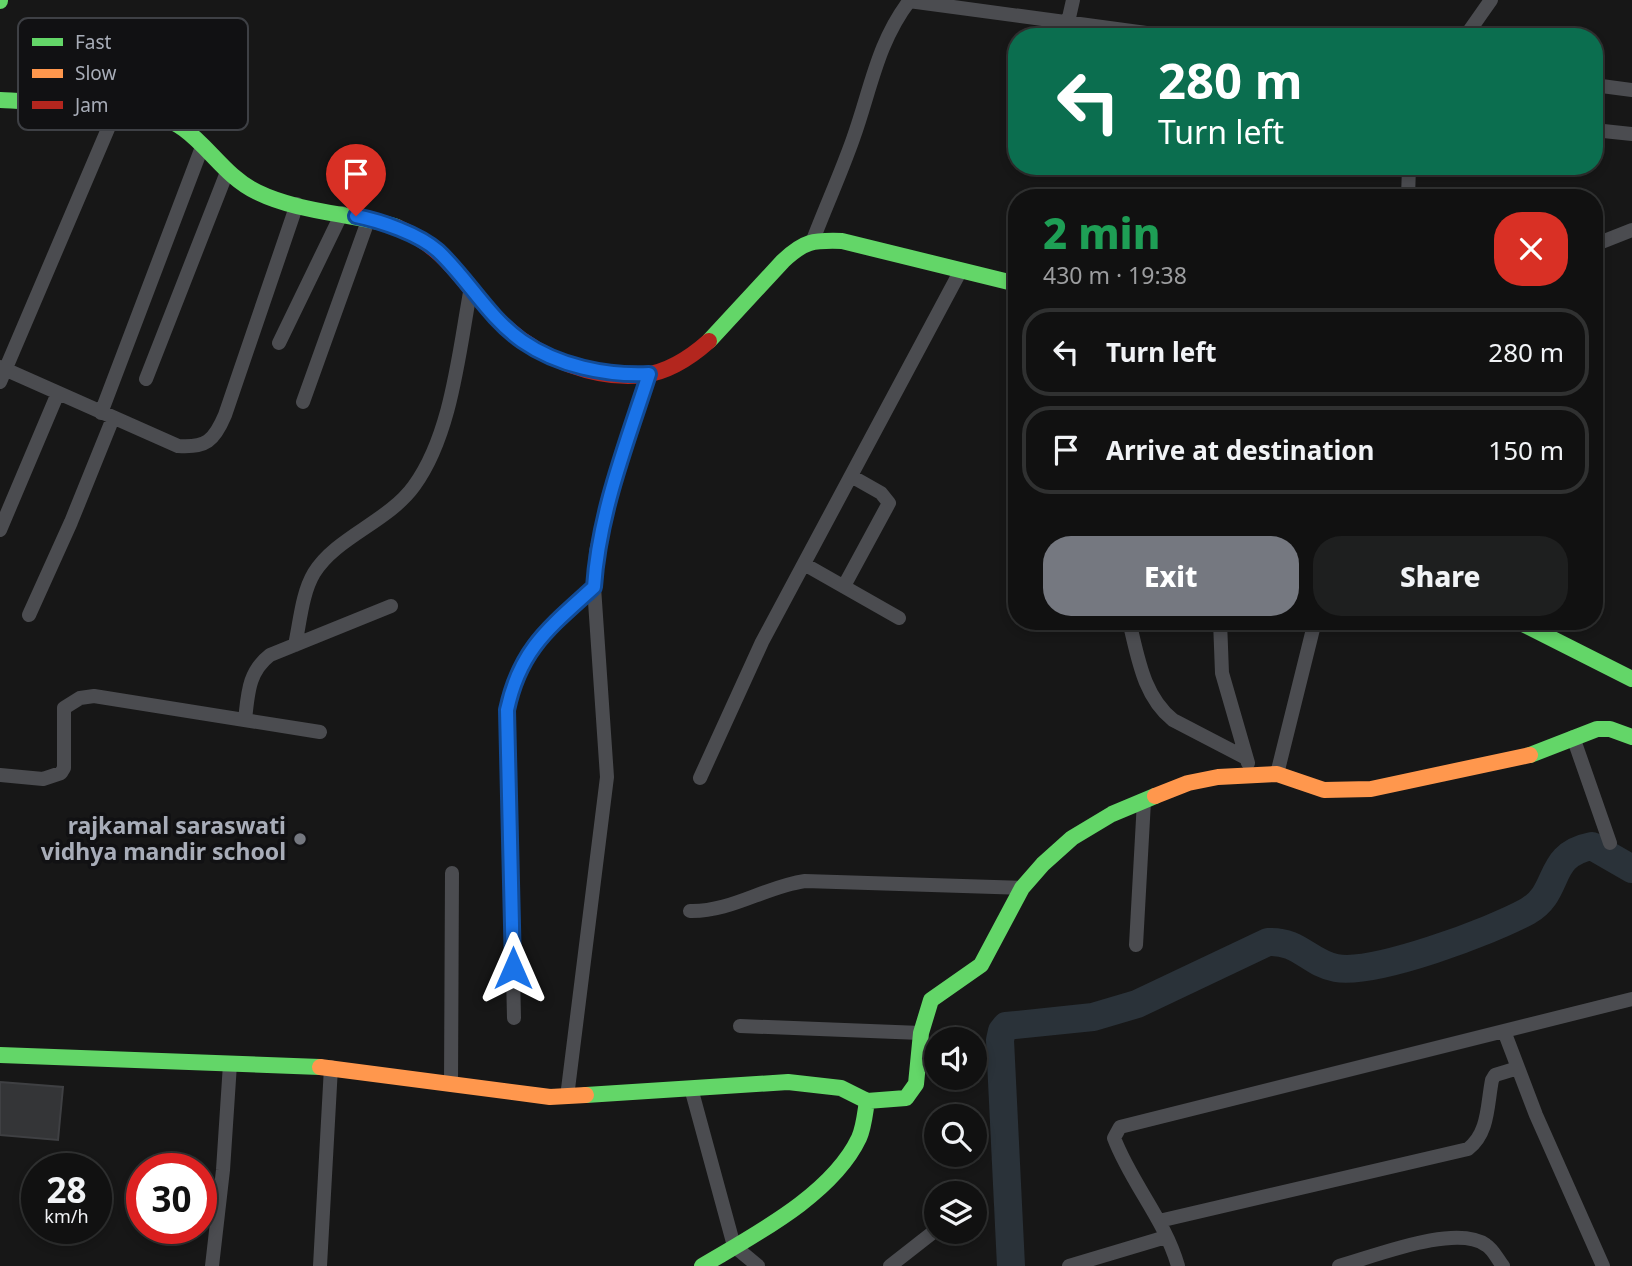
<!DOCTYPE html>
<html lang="en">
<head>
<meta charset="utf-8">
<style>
	:root { --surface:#111; --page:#1e1f1f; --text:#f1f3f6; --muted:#9c9d9f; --line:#303131; --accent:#757880 }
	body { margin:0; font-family:"Noto Sans",sans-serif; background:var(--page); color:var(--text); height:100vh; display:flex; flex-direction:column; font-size:26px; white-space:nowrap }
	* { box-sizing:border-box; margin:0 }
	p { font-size:23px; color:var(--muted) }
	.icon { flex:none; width:38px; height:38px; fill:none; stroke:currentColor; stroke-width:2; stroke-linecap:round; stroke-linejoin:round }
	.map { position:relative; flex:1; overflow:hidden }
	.side { position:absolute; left:1008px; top:189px; width:595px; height:441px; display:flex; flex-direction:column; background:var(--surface); border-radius:28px; box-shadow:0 4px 10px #0003,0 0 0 2px var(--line) }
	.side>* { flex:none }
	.hud { position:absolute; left:1008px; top:28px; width:595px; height:147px; border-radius:28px; box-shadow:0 4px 10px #0003,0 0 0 2px var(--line); background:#0b6e4f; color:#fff; overflow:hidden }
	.buttons { position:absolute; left:924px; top:1027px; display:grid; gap:14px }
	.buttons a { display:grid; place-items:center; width:63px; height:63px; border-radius:50%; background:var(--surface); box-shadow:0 4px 10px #0003,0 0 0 2px var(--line); font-size:35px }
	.speed { position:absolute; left:21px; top:1153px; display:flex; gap:14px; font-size:35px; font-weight:700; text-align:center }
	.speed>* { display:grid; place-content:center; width:91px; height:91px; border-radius:50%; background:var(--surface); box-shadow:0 4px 10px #0003,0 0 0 2px var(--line); line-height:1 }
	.speed small { font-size:18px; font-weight:400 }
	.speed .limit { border:10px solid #d22; background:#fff; color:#111 }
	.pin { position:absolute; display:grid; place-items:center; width:60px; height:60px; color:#fff; margin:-72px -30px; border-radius:50% 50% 50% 0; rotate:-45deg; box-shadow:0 0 7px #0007 }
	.pin .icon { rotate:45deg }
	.me { position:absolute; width:77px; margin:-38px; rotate:0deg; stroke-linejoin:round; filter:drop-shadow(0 0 5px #0008) }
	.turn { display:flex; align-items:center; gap:24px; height:147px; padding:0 35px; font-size:32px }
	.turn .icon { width:91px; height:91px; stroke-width:2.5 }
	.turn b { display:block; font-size:49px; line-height:60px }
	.round { display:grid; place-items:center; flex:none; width:74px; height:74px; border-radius:28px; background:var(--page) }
	.overview { display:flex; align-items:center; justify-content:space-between; height:119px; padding:0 35px }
	h1 { font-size:42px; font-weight:800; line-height:52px; color:#1e9e55 }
	.button { display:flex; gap:14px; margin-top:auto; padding:14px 35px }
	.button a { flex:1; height:80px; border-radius:28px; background:var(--accent); color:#fff; font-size:28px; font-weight:800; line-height:80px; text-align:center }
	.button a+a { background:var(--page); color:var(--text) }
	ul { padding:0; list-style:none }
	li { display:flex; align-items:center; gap:21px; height:88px; margin:0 14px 10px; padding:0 21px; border:4px solid var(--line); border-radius:28px }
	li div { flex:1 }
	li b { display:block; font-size:26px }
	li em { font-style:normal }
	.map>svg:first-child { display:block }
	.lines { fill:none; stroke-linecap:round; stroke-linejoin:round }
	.river { stroke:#2a3239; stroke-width:28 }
	.building { fill:#343537; stroke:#3f4043; stroke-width:2 }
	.street { stroke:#4b4c50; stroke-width:14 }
	.fast { stroke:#63d668; stroke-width:16 }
	.slow { stroke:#ff974d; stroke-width:16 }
	.jam { stroke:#b3261e; stroke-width:16 }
	.route-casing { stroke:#114b97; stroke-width:18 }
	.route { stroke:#1a73e8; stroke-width:12 }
	.poi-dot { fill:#757880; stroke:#111113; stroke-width:2.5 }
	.labels { text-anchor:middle; stroke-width:7; stroke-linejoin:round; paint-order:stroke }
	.poi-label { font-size:23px; font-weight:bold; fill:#a8adb8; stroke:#111113; text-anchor:end }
	.key { fill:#111113; stroke:#3e4045; stroke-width:2 }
	.key-label { font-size:19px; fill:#a8adb8 }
</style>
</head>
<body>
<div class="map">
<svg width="1632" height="1266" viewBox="0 0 1632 1266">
	<rect width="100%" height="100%" fill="#171717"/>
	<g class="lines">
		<!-- river -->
		<path class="river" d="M1011,1266L1000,1040L1002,1031L1006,1026L1093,1017L1137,1004L1268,942C1299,940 1309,963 1336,968C1375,975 1492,931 1528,911C1562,891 1545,855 1592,846L1632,869"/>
	</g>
	<!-- building -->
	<path class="building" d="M0,1082L63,1087L58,1140L0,1135Z"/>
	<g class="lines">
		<!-- street -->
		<path class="street" d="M909,1L1161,35
			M1068,22L1073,0
			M1465,37L1491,0
			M1594,85L1632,90
			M1594,130L1632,134
			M1203,195L1213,198
			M1408,198L1409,166
			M813,240C826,206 841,173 853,139C871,89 877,43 910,0
			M1594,245L1632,230
			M279,343L342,213
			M0,367L178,446C206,448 214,441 225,415L297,204
			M146,379L227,172
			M0,382L116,110
			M303,402L369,218
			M101,413L202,147
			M0,530L58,393
			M804,564L899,618
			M844,586L889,503L881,493L851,476
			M29,615L71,522L113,418
			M1129,621C1138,657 1143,696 1173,720L1246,758
			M1220,621L1222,673L1248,763
			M295,645C300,622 302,593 314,573C336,537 388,522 414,486C452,434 459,350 471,287
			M245,720C248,694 248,672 270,655L391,606
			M1573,737L1610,843
			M1277,774L1315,621
			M0,775L43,779L61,773L64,768V708L80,698L94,696L320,732
			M700,778L762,642L961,270
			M690,911C731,912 764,887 805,881L1022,888
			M1136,945L1144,801
			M514,1018L507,710C520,649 549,628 594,587
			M740,1026L921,1033
			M1504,1031L1536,1115L1603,1266
			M451,1084L452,873
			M691,1088L734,1246L758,1266
			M567,1097L607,777L594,587L596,552L605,512L649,374
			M1159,1221L1468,1149C1489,1133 1487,1105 1492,1080L1495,1075L1518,1068
			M212,1266L223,1170L230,1064
			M320,1266L331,1067
			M890,1266L936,1230
			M1069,1266L1166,1237
			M1178,1266C1165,1220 1131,1183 1114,1138L1120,1127L1632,999
			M1339,1266C1373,1257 1456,1223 1486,1245C1493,1249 1498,1260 1503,1266"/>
		<!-- fast -->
		<path class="fast" d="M0,0V1
			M0,100C46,103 148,102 184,129C210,148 226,177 257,192C300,213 351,213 397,227
			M709,341L783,261C804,241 813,240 842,241L1017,284
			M1517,621L1632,679
			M1530,755L1597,729H1610L1632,737
			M0,1055L320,1067
			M586,1095L788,1082L841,1088L867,1101C865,1113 864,1127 859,1138C832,1195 754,1235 702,1266
			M867,1101L906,1098L916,1084L921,1033L931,1000L981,965L1022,888L1043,864L1072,838L1112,814L1155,796"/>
		<!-- slow -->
		<path class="slow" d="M1155,796L1188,783L1218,777L1277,774L1324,790L1371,789L1530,755
			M320,1067L550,1097L586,1095"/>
		<!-- jam -->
		<path class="jam" d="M397,227C453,251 464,290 506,327C540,358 597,381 644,375C668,372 691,357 709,341"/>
	</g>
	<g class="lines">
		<defs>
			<path id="route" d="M356,216C381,221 419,234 438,251C468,279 488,317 522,341C558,366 606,376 649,374C626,445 599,513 594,587C549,628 520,649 507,710L513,968"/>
		</defs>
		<!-- route casing -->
		<use href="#route" class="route-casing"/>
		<!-- route -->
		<use href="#route" class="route"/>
	</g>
	<!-- markers -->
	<circle class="poi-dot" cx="300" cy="839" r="7"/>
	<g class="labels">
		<!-- poi labels -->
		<g class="poi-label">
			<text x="286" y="834">rajkamal saraswati<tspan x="286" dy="26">vidhya mandir school</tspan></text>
		</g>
	</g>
	<!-- legend -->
	<rect x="18" y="18" width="230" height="112" rx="10" class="key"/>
	<rect x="32" y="38" width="31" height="8" fill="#63d668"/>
	<rect x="32" y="69" width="31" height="9" fill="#ff974d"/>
	<rect x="32" y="101" width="31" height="8" fill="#b3261e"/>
	<g class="key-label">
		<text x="75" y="49">Fast</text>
		<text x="75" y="80">Slow</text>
		<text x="75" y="112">Jam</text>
	</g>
</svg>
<div class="buttons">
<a><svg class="icon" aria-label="sound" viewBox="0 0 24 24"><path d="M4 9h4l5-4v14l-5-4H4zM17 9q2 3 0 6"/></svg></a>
<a><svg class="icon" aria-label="search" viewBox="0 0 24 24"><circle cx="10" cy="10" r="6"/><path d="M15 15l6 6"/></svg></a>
<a><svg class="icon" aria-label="layers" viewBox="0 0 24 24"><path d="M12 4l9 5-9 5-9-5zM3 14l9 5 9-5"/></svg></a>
</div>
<div class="speed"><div>28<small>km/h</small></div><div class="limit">30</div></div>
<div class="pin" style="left:356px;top:216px;background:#d93025"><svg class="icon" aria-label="arrive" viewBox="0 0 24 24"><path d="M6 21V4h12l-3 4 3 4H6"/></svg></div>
<svg class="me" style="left:513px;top:968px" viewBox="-20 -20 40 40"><path d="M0-17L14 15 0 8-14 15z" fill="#1a73e8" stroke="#fff" stroke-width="4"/></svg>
<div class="hud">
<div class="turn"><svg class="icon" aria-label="left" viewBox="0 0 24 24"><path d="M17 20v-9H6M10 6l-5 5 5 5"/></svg><div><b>280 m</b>Turn left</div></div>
</div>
<section class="side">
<div class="overview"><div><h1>2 min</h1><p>430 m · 19:38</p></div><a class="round" style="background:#d93025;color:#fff"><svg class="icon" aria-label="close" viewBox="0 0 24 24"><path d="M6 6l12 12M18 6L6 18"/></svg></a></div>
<ul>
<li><svg class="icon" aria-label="left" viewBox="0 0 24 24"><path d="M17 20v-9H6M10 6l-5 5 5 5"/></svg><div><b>Turn left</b></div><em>280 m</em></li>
<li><svg class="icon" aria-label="arrive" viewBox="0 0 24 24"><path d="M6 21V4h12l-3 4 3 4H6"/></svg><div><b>Arrive at destination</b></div><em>150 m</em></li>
</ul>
<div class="button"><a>Exit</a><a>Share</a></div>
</section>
</div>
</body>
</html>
